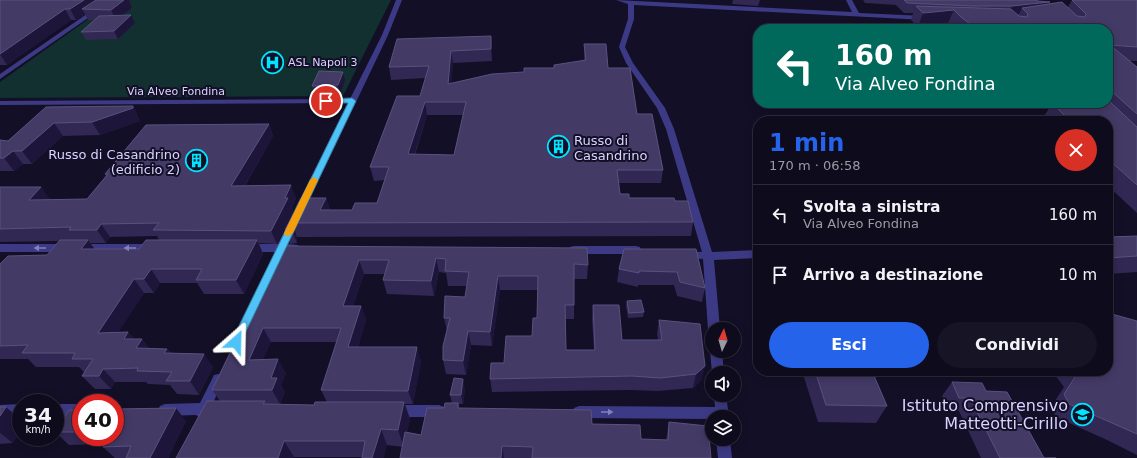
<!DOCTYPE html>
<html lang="it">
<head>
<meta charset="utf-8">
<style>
	:root { --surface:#0e0b1c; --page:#171425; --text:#f1f3f6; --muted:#9b9ba3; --line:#2e2b3b; --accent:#2563eb }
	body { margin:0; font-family:"DejaVu Sans",sans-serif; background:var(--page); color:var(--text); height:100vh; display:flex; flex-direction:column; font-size:15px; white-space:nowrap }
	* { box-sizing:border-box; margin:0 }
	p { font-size:13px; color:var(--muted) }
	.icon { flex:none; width:22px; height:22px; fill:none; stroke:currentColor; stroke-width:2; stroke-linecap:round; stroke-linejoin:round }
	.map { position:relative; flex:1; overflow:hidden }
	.panel { position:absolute; left:753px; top:116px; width:360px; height:260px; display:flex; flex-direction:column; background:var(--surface); border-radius:16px; box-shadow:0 2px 10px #0003,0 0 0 1px var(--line) }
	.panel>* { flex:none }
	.banner { position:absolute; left:753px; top:24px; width:360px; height:84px; border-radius:16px; box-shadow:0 2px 10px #0003,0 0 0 1px var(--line); background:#00695c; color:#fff; overflow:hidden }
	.needle { width:26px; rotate:5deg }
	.controls { position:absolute; left:705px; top:322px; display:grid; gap:8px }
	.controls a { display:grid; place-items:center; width:36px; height:36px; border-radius:50%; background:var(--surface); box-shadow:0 2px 10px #0003,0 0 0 1px var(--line); font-size:20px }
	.speed { position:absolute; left:12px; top:394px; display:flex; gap:8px; font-size:20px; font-weight:700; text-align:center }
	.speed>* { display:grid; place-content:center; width:52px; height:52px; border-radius:50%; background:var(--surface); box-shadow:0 2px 10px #0003,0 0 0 1px var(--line); line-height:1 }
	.speed small { font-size:10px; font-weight:400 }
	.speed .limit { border:6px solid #d22; background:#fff; color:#111 }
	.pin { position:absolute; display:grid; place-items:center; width:34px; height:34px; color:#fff; margin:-17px; border:2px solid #fff; border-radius:50%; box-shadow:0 1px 4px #0007 }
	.me { position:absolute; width:44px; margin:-22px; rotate:25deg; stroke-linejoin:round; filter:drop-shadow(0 0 3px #0008) }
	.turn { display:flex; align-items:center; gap:14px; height:84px; padding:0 16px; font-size:18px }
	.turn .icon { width:52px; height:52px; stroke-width:2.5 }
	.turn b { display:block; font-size:28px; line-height:34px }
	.round { display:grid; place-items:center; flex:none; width:42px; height:42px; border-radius:21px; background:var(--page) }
	.summary { display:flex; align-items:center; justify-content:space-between; height:68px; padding:0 16px }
	h1 { font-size:24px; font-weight:700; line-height:30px; color:var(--accent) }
	.primary-button { display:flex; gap:8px; margin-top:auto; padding:8px 16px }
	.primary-button a { flex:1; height:46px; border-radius:24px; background:var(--accent); color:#fff; font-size:16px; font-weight:700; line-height:46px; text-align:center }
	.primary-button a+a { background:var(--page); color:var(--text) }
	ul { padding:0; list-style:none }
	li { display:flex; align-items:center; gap:12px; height:60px; padding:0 16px; border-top:1px solid var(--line) }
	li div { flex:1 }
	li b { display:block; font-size:15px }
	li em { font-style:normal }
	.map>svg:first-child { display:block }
	.green { fill:#12302f }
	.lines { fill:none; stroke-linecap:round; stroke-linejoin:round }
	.minor { fill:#3d3a85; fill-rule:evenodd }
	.wall { fill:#312854; fill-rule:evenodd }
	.shaded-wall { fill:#1d163a }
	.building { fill:#433a66; stroke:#5a527e; fill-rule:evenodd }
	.oneway { fill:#837fbc }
	.route { fill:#4fc3f7; stroke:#337fa1 }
	.slow { fill:#f59e0b }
	.labels { text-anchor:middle; stroke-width:4; stroke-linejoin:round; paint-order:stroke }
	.far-poi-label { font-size:11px; fill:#d9d4ff; stroke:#130f26; text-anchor:start }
	.far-street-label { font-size:11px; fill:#d9d4ff; stroke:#130f26 }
	.poi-label { font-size:13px; fill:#d9d4ff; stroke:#130f26; text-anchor:start }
	.near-poi-label { font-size:16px; fill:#d9d4ff; stroke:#130f26; text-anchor:end }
</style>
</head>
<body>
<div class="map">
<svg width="1137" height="458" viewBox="0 0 1137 458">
	<rect width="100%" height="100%" fill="#130f26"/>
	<!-- green -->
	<path class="green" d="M115,0H391L343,96L0,98V82Z"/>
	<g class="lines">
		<!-- minor -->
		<path class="minor" d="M107,0H114L0,79V74Z
			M396,0H402L388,35L305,209L300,212L295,209L348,103L0,105V101L350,99L382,35Z
			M616,0L852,12L846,0H852L859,13L925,16L928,18L925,20L634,5V19L625,47L633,63L665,108L674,129L712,252L758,250V258L714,260L720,329H712V333L708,329L703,259L680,257L679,254L680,251L702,252L666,129L657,108L626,63L619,47L628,19V4Z
			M293,221L298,224L288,244L298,245L299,248L298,251L285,252L283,256H275L274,252H248L244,251L243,248L244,245L248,244H278L289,222Z
			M0,244H152L156,245L157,248L156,251L152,252H0Z
			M574,246H636L640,247L641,250L640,253L636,254H574L570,253L569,250L570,247Z
			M712,347V351H722L724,373H712L710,351Z
			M218,374L222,375L224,379L213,403L220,405L222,409L220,413L208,415L207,417L202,419L196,415L165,416L160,414L158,410L160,406L165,404L200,403L214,375Z
			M714,395H726L729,417H712V419L579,418L574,416L572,412L574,408L579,406L715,407Z
			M21,404V416L0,417V405Z
			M55,404H81V416H55Z
			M395,405H439L444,407L446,411L444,415L439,417H395L390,415L388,411L390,407Z
			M716,439H730L732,458H718Z"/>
	</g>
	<!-- wall -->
	<path class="wall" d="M0,0H129L132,8L122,16L135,23L118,39L86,40L81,32L95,20H88L85,14L76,20H71L7,65H0Z
		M733,0H760L758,6L732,4Z
		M863,0H1036L1038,1L1050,2L1048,4L1068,7L1072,0H1137V61H1129L1137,67V213L1108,186V121H1045L1042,119L1052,104L1051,103H1108V29H953L948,23L918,27L911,20L913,13H904L896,5L865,3Z
		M491,36L492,48V61L453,63L451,83L524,72L554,68L584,60V44L608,68L637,114L663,170L661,183H619L620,194L629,198L675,201L693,222L691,236L297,237V243L290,244L285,230L301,198H326L330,210H352L377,203L385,180L374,181L370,167L420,96L425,78L391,80L389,67ZM427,115H463L454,155H415Z
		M345,81L340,94L315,95L312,86Z
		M133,106L140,121L100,135L63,136L32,164H23L14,171H0V140L8,141L46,107Z
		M269,124L273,136L245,186L296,198L292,208L293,211L277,244L259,243L263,254L244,294H204L197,283H160L154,293H144L118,332H128L134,339H142L149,348L167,349L171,353L213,367L199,395L177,394L170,385L148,384L146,382H115L111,389H95L82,376L85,372H84L79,367H36L28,359H0V264L47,255L59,241L0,242V187H41L50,200L87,199L106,176L105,174ZM157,236L159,240L139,249H95L90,243H106L110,237Z
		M1137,236V272L1108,274V237Z
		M282,246L588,265L587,279H574V319H565L566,350H594L592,319L593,305L622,340H658L657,334L659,320L705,366L701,380L693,388L658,391L631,390L492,392L490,379L504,363L532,336L537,318L538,290H500L492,346L471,345L466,375L446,374L443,360L447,331L444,318L465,297L467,286H448L446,273L439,272L434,296L387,294L383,280L385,274H364L353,306H361L366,320L358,347L421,361L413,404H405L410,419L407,432L421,435L444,408L452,403L450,395L465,388L463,404H459V408L592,424L641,439L666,440L669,422L711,458H400L403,447L387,445L362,457H294L220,401L212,390ZM271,342H337L321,390L327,402L314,405H267L266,404H280L285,392L281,385L286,373L263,359Z
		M696,249L705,288L702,302L677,296L674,285H638V287L617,282L619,269Z
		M758,273V283L757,277Z
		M627,301L644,312L643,317L628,318L626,306Z
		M1137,321V455L1107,440L1056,417L1051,407L1064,387L1052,371H1108Z
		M802,371H872L887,406L876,423L818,422Z
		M952,382L986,391L1044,458H1056H981L959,411H949L942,396Z
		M0,407L21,420V430L13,443L0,444Z
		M81,410V437H115L186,421L168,458H115L103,447L105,444L69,445L55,432Z"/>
	<!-- shaded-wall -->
	<path class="shaded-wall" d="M84,0H104L82,9L85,14L76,20L70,9Z
		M124,0H129L132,8L116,20L111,10Z
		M1050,2L1045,11L1022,8L1019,14L1007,16L1012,6Z
		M65,9L71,20L7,65L0,54Z
		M954,10L948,23L918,27L923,13Z
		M131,15L135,23L118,39L114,31Z
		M491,36L492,48V61L491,49Z
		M451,51L453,63L450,96L448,84Z
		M343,72L345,81L340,94L338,85Z
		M425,102L427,115L410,168L408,154Z
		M133,106L140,121L100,135L92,122Z
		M54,123L63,136L32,164L22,151Z
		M269,124L273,136L237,199L231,186Z
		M13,151L23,164L14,171L4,158Z
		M291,185L296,198L292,208L293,211L277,244L271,231Z
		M41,187L51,200H29Z
		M326,198L330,211L325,223L320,210Z
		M292,223L297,237V243L292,230Z
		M101,224L110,237L106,243L97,230Z
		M88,240L98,254L81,249Z
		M257,240L263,254L244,294L236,280Z
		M436,258L439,272L434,296L431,281Z
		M359,260L364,274L348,320L343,306Z
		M151,269L160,283L154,293L144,279Z
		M498,276L500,290L492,346L490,332Z
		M134,279L144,293L109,346L98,333Z
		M361,306L366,320L354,361L348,347Z
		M263,328L271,342L257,373L249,360Z
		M468,331L471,345L466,375L463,361Z
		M128,332L138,345L142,339L152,352L147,362L124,339Z
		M417,347L421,361L413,404L408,391Z
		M167,349L177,362L164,353Z
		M204,354L213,367L199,395L190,381Z
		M278,359L286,373L281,385L285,392L280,404L272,390L271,378Z
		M705,366L701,380L693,388L696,374Z
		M103,369L115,382L111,389L99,376Z
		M463,379L465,388L463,404L461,395Z
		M404,402L410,419L404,447L398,430Z
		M6,407L21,420V430L13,443L0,433V416Z
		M176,408L186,421L168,458H150Z
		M381,429L387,445L384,458H372Z
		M284,441L294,457V458H278Z
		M502,446L504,458H501Z"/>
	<!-- building -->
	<path class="building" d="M0,0H84L70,9H65L0,54Z
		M96,0H124L111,10L82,9Z
		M904,0H1036L1038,1L1050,2L1012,6H972L907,3Z
		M1072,0H1137V47L1110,45L1137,67V114L1108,88V29H977L962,18L954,10L923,13L916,6L1011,9L1019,16L1027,17L1028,14L1022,8L1062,2L1077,16L1085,17L1086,14Z
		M131,15L114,31L81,32L99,16Z
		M491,36V49L451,51L448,84L492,74L524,72V68H554V65L586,60L584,44H606L608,68H630L637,114H652L663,170H617L620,194H629V198H674L675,201H688L693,222L292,223V230H285L301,198H326L320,210H352L355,203H377L389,167H370L397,96H420L429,66L389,67L397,39ZM425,102H466L454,155L408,154Z
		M319,71L343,72L338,85L312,86Z
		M1108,100L1137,127V185L1108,159V121H1070L1052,103L1074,105L1073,103H1108Z
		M133,106V108L92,122L54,123L22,151H13L4,158H0V140L8,141L46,107Z
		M269,124L231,186L291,185L285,198H288L271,231L153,230L159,223L101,224L97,230H69L71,227L0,229V187H41L29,200L87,199L108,174H105L146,125Z
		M1137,236V256L1108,258V237Z
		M60,240H88L81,249H139L146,240H257L236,280H196L202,269H151L144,279H134L98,333L128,332L124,339H142L136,348L167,349L164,353L204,354L190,381H166L172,372L137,371L138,368L103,369L99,376H82L93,359H72L75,353H22L28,345L0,346V264L8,256L47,255Z
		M282,246L587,248L588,265L574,264V305H565L566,350H595L593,305H619L622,340H662L659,320L700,324L705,366L696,374L660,378L632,376L490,379L491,363H504L506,336H532L533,318H537L538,276H498L490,332L468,331L463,361L443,360V346L450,318H444L445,296L465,297L469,272L445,271L446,259L436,258L431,281L383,280L389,260H359L343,306H361L348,347H417L408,391L321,390L341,328H263L249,360L278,359L271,378H277L272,390H212Z
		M624,249H696L705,288L680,282L677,272L639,271V273L619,269Z
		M641,300L644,312L629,313L627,301Z
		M1108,313L1137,321V434L1069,404L1064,394L1077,374L1075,371H1108Z
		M815,371H872L887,406L826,405Z
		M454,378L463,379L461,395H450Z
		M952,382L982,383L986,391L1007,392L1044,458H1056H1000L970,398H959Z
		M207,401H265L263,404L314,405L315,402H404L398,430L381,429L372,458H362L365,441H284L278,458H176Z
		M445,403H458V408L591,410L592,424L640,425L641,439L668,440L669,422L708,426L711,458H532L533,447L502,446L501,458H400L405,432L421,435L427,408H444Z
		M0,407H6L0,416Z
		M176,408L150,458H126L131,446L103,447L108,437H115V409Z
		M69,410H81V432H55Z"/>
	<!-- one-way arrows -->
	<defs><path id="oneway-solid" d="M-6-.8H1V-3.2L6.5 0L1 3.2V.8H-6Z"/></defs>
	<g class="oneway">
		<use href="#oneway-solid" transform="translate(40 248) rotate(-180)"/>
		<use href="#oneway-solid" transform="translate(130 248) rotate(-180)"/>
		<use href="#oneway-solid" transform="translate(607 412)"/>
	</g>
	<!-- route -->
	<path class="route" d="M352,98L356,101L241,342L240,345L236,347L232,345L231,342L348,103H326L322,101L326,99Z"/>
	<!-- slow -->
	<path class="slow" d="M314,177L318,180L293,233L288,236L285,235L284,233L310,180Z"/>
	<!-- icons -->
	<defs>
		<symbol id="hospital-ring" viewBox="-11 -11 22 22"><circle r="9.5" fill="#130f26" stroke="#00e5ff" stroke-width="1.5"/><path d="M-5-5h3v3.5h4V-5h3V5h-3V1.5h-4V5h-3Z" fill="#00e5ff"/></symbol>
		<symbol id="building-ring" viewBox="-11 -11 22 22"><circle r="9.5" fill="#130f26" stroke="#00e5ff" stroke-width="1.5"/><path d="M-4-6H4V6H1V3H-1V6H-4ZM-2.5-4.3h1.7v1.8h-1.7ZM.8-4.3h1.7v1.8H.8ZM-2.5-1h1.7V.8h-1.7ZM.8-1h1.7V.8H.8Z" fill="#00e5ff"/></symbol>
		<symbol id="school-ring" viewBox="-11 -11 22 22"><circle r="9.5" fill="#130f26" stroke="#00e5ff" stroke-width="1.5"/><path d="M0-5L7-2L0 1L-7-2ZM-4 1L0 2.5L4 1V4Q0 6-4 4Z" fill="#00e5ff"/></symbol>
	</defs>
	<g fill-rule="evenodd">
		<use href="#hospital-ring" x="260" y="50" width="25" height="25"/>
		<use href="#building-ring" x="546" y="134" width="25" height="25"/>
		<use href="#building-ring" x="184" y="148" width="25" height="25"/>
		<use href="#school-ring" x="1070" y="402" width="25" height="25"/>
	</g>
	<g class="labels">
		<!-- far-poi labels -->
		<g class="far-poi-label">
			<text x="288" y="66">ASL Napoli 3</text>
		</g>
		<!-- far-street labels -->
		<g class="far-street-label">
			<text x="176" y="95">Via Alveo Fondina</text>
		</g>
		<!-- poi labels -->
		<g class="poi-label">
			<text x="574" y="145">Russo di<tspan x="574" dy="15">Casandrino</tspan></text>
			<text x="180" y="159" text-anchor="end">Russo di Casandrino<tspan x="180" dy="15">(edificio 2)</tspan></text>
		</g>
		<!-- near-poi labels -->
		<g class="near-poi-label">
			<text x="1068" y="411">Istituto Comprensivo<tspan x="1068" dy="18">Matteotti-Cirillo</tspan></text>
		</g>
	</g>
</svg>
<div class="controls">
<a><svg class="needle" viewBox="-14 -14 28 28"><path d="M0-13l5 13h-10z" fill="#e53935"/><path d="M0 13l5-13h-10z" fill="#9b9ba3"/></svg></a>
<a><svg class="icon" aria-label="sound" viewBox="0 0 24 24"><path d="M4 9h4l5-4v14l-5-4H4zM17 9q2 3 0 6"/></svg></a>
<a><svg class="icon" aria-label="layers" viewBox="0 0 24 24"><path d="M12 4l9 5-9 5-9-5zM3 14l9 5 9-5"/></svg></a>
</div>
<div class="speed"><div>34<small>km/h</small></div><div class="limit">40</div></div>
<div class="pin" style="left:326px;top:101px;background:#d93025"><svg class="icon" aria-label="arrive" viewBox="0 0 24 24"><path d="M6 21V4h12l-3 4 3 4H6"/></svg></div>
<svg class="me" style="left:236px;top:342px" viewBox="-20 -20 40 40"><path d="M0-17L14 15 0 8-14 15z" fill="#4fc3f7" stroke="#fff" stroke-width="4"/></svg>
<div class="banner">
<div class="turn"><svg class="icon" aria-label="left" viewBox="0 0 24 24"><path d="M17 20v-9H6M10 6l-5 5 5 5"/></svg><div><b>160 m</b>Via Alveo Fondina</div></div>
</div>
<section class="panel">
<div class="summary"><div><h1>1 min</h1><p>170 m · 06:58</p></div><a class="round" style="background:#d93025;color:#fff"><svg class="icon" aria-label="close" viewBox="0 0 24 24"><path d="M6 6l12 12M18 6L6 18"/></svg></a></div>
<ul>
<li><svg class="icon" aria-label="left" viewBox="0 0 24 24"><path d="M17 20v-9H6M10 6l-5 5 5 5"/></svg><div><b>Svolta a sinistra</b><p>Via Alveo Fondina</p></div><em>160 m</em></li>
<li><svg class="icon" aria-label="arrive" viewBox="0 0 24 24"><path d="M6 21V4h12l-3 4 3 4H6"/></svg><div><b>Arrivo a destinazione</b></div><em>10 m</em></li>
</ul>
<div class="primary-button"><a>Esci</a><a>Condividi</a></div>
</section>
</div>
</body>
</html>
